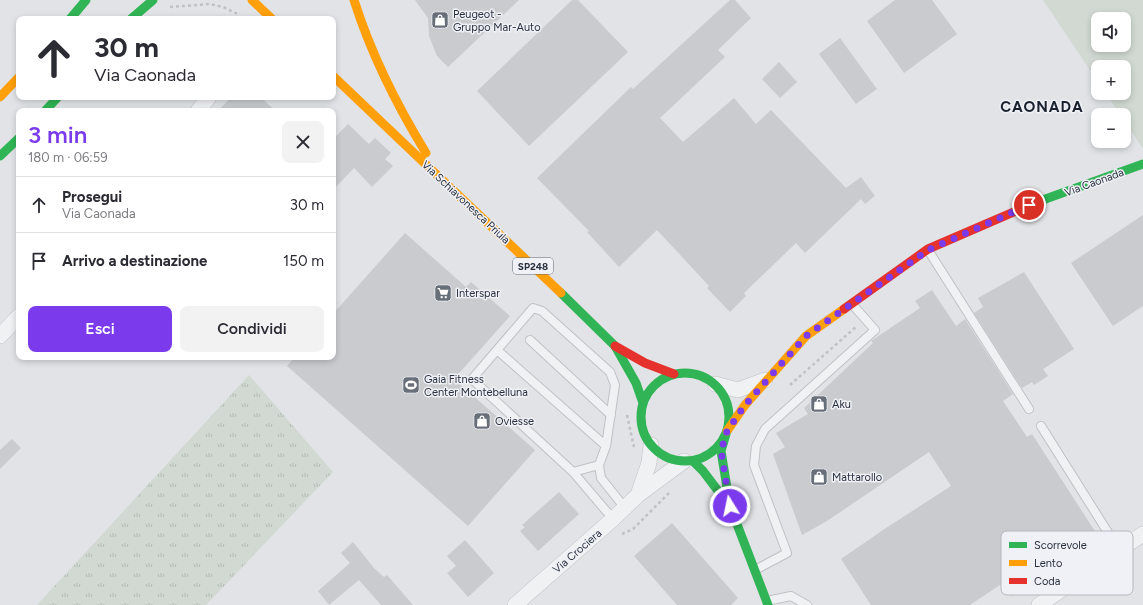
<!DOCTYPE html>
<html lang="it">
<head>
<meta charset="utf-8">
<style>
	:root { --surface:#fff; --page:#f2f2f3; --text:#2b2b33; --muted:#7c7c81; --line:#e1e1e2; --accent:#7c3aed }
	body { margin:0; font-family:Figtree,sans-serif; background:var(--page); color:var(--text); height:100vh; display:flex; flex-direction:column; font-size:15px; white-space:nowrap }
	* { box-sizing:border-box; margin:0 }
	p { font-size:13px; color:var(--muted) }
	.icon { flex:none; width:22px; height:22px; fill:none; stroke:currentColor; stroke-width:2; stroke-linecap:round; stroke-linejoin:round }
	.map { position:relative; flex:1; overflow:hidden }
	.sheet { position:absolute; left:16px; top:108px; width:320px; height:252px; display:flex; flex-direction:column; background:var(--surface); border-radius:8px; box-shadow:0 2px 6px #0003 }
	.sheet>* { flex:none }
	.banner { position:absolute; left:16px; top:16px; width:320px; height:84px; border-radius:8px; box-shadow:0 2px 6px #0003; background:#fff; color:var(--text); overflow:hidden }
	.fabs { position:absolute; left:1091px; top:12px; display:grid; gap:8px }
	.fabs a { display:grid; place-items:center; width:40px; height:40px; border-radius:8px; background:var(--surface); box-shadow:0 2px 6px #0003; font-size:20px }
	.pin { position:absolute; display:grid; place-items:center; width:34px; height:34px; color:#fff; margin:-17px; border:2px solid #fff; border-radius:50%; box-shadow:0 1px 4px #0007 }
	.me { position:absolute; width:44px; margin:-22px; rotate:350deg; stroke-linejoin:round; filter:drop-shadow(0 0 3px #0008) }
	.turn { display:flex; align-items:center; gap:14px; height:84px; padding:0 12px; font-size:18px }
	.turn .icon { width:52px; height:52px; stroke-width:2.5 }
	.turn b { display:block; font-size:28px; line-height:34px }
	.round { display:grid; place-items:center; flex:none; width:42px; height:42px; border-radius:8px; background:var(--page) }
	.headline { display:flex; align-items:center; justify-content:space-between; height:68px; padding:0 12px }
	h1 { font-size:24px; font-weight:600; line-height:30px; color:var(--accent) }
	.primary-button { display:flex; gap:8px; margin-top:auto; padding:8px 12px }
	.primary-button a { flex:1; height:46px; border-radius:8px; background:var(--accent); color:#fff; font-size:16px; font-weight:600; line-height:46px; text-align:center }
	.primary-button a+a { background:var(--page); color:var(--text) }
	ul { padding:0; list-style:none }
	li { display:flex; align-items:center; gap:12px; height:56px; padding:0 12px; border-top:1px solid var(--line) }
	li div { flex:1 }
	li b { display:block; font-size:15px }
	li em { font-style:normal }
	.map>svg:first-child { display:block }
	.grass { fill:url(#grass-tufts) }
	.garden { fill:#d2d9d2; fill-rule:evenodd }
	.building { fill:#c9cbce }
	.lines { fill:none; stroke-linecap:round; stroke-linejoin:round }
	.lane-casing { stroke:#bfc1c4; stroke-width:10 }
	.street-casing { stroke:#bfc1c4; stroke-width:16 }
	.path { stroke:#c0c1c6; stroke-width:2.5; stroke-dasharray:3 3; stroke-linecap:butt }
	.lane { stroke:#f0f1f3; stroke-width:8 }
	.street { stroke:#f0f1f3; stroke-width:15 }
	.fast { stroke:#30b455; stroke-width:9 }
	.slow { stroke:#ff9f0a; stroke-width:9 }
	.jam { stroke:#e5322d; stroke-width:9 }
	.route { stroke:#7c3aed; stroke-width:7; stroke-dasharray:0 12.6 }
	.labels { text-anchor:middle; stroke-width:3; stroke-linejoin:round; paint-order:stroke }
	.shield { fill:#eff1f6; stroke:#646a75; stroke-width:1 }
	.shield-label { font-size:10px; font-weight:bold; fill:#29303e }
	.poi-label { font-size:11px; fill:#29303e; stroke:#eff1f6; text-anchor:start }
	.street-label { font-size:11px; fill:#29303e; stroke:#eff1f6 }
	.district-label { font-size:15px; font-weight:bold; letter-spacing:1px; fill:#1b222f; stroke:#eff1f6 }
	.key { fill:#eff1f6; stroke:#b4b7bf; stroke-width:1 }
	.key-label { font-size:11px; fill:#29303e }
</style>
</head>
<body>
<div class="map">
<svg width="1143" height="605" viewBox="0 0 1143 605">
	<defs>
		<pattern id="grass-tufts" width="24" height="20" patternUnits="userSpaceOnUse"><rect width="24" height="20" fill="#d2d9d2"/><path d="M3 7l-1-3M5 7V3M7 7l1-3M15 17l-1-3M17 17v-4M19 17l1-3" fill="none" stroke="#b4bbb5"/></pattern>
	</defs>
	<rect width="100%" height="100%" fill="#e1e3e6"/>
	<!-- grass -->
	<path class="grass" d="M249,375L333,472L206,605H37Z"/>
	<!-- garden -->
	<path class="garden" d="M1043,0H1143V149L1124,120V115H1120L1106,93H1124V67H1098V82ZM1098,19H1124V45H1098Z"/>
	<!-- building -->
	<path class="building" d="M415,0H519L448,67L437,56L429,36L428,18Z
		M572,0H578L628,52L529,146L477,91Z
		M730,0H735L751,18L718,50L725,57L660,118L683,142L734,98L756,124L771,110L846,188L861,177L875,196L865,204L861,199L805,253L796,243L744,293L746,296L730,312L707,288L709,286L657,230L619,267L587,232L589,231L537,178L631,87L633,89Z
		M895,0H932L957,34L904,73L867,21Z
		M840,38L877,89L856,104L819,54Z
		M779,62L797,82L780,98L762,79Z
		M231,97H260L276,111H218Z
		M348,124L369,144L375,138L391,153L385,159L393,166L372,187L354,168L333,190V139Z
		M1143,215V306L1113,326L1071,263Z
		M405,233L466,287L471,282L510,316L454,379L535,450L468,526L287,366L295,357H333V314Z
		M1024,272L1074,349L1043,369L1048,376L1034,385L1032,382L1022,388L974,313L983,307L978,298Z
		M932,290L956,326L965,319L1013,394L1003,401L1027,437L1032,434L1100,539L1012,596L1003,583L970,605H871L841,559L886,528L951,486L929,452L827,521L802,535L773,454L785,447L776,433L808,414L804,408L873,343L871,341L920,308L915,301Z
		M12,439L21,448L0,469V450Z
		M559,492L579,514L538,551L520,531L525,527L522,525Z
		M672,523L738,598L731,605H677L634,556Z
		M465,540L494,573L468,597L447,573L456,566L447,556Z
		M353,542L374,568L384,577L387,575L413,605H381L359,580L329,605L318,591L350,563L341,553Z"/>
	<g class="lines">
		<defs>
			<path id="lane" d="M928,250L1029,409
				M530,340L611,415
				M497,350L606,446
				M1041,426L1119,550
				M573,472L599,465
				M613,519L573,472L472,379L533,308L542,311L610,372L615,385L606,446L599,465L601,478L625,508
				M755,570L787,553L754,465L756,446L765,429L875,330L852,304
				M767,601L791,596L807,605"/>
			<path id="street" d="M198,111L209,97
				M0,336L19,316
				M715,384L738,390L765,380
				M638,495L649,463L651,445
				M515,605L613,519L638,495L684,461
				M1039,605L1143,534"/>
		</defs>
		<!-- lane casing -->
		<use href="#lane" class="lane-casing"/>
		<!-- street casing -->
		<use href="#street" class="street-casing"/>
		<!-- path -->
		<path class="path" d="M170,7L210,4L223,7L238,14
			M790,385L857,326
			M627,415L634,447
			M622,534L633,529L669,493"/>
		<!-- lane -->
		<use href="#lane" class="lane"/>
		<!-- street -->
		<use href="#street" class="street"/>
		<!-- fast -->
		<path class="fast" d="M70,19L86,0
			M131,19L153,0
			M45,111L58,97
			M0,156L19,138
			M1037,202L1143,164
			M561,293L615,346L636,383L643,403
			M641 417a44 44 0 1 1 88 0a44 44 0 1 1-88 0Z
			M726,434L721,451L730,506L768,605
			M693,461L703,471L728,504"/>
		<!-- slow -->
		<path class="slow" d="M252,0L272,19
			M354,0C371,54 396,104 426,153
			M333,76L561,293
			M0,97L19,77
			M727,431L745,405L806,336L844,309"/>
		<!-- jam -->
		<path class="jam" d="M844,309L928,249L1037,202
			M615,346L645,363L674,374"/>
	</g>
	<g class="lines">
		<!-- route -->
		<path class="route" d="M730,506L721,451L727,431L745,405L806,336L928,250L1029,205"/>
	</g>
	<!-- icons -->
	<defs>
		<symbol id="shop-square" viewBox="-11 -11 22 22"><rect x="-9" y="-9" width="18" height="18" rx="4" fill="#696f79" stroke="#eff1f6"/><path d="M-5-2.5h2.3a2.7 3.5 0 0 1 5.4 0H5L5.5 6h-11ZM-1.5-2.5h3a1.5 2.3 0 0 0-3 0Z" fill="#fff"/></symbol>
		<symbol id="supermarket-square" viewBox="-11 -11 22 22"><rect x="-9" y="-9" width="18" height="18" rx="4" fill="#696f79" stroke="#eff1f6"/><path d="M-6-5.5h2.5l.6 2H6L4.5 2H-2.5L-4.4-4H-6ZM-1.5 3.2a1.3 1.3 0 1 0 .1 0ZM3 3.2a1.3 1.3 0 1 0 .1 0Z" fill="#fff"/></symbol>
		<symbol id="stadium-square" viewBox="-11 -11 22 22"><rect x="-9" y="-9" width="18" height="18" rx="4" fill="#696f79" stroke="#eff1f6"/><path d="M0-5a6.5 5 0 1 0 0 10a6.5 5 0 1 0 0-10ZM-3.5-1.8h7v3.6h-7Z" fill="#fff"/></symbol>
	</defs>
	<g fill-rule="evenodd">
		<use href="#shop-square" x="430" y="10" width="20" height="20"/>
		<use href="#supermarket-square" x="433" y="283" width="20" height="20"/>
		<use href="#stadium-square" x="401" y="375" width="20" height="20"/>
		<use href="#shop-square" x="809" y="394" width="20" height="20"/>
		<use href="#shop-square" x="472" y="411" width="20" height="20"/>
		<use href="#shop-square" x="809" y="467" width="20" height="20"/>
	</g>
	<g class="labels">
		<!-- shield labels -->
		<rect class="shield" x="513" y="258" width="40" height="16" rx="3"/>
		<g class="shield-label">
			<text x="533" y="270">SP248</text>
		</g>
		<!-- poi labels -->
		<g class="poi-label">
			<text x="453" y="18">Peugeot -<tspan x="453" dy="13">Gruppo Mar-Auto</tspan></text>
			<text x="456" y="297">Interspar</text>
			<text x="424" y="383">Gaia Fitness<tspan x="424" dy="13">Center Montebelluna</tspan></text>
			<text x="832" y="408">Aku</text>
			<text x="495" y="425">Oviesse</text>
			<text x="832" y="481">Mattarollo</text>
		</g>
		<!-- street labels -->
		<g class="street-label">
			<text transform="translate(1094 182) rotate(-20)" y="4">Via Caonada</text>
			<text transform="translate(466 202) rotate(43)" y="4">Via Schiavonesca Priula</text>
			<text transform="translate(577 551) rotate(-41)" y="4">Via Crociera</text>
		</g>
		<!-- district labels -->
		<g class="district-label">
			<text x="1042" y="112">CAONADA</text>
		</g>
	</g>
	<!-- legend -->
	<rect x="1001" y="531" width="132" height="64" rx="6" class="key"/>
	<rect x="1009" y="542" width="18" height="6" fill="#30b455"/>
	<rect x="1009" y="560" width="18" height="6" fill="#ff9f0a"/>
	<rect x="1009" y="578" width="18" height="6" fill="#e5322d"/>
	<g class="key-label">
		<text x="1034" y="549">Scorrevole</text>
		<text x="1034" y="567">Lento</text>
		<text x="1034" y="585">Coda</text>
	</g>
</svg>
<div class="fabs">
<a><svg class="icon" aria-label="sound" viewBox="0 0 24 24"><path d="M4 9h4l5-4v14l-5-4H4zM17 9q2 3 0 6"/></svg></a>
<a>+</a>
<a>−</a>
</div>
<div class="pin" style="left:1029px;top:205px;background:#d93025"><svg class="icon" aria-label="arrive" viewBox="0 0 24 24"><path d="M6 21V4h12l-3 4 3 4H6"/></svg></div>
<svg class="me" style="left:730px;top:506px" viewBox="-20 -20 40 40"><circle r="17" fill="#7c3aed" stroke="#fff" stroke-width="3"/><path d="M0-11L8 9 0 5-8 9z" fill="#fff"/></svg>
<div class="banner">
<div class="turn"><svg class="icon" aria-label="ahead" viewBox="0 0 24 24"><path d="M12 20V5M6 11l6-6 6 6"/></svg><div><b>30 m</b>Via Caonada</div></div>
</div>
<section class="sheet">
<div class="headline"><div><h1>3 min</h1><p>180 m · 06:59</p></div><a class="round"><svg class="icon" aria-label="close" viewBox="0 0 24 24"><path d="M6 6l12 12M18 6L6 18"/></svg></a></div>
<ul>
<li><svg class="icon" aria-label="ahead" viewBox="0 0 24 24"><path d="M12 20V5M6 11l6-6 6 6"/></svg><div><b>Prosegui</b><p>Via Caonada</p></div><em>30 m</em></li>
<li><svg class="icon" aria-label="arrive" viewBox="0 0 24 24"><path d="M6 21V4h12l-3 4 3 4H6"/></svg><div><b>Arrivo a destinazione</b></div><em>150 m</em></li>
</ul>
<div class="primary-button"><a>Esci</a><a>Condividi</a></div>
</section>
</div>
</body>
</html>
